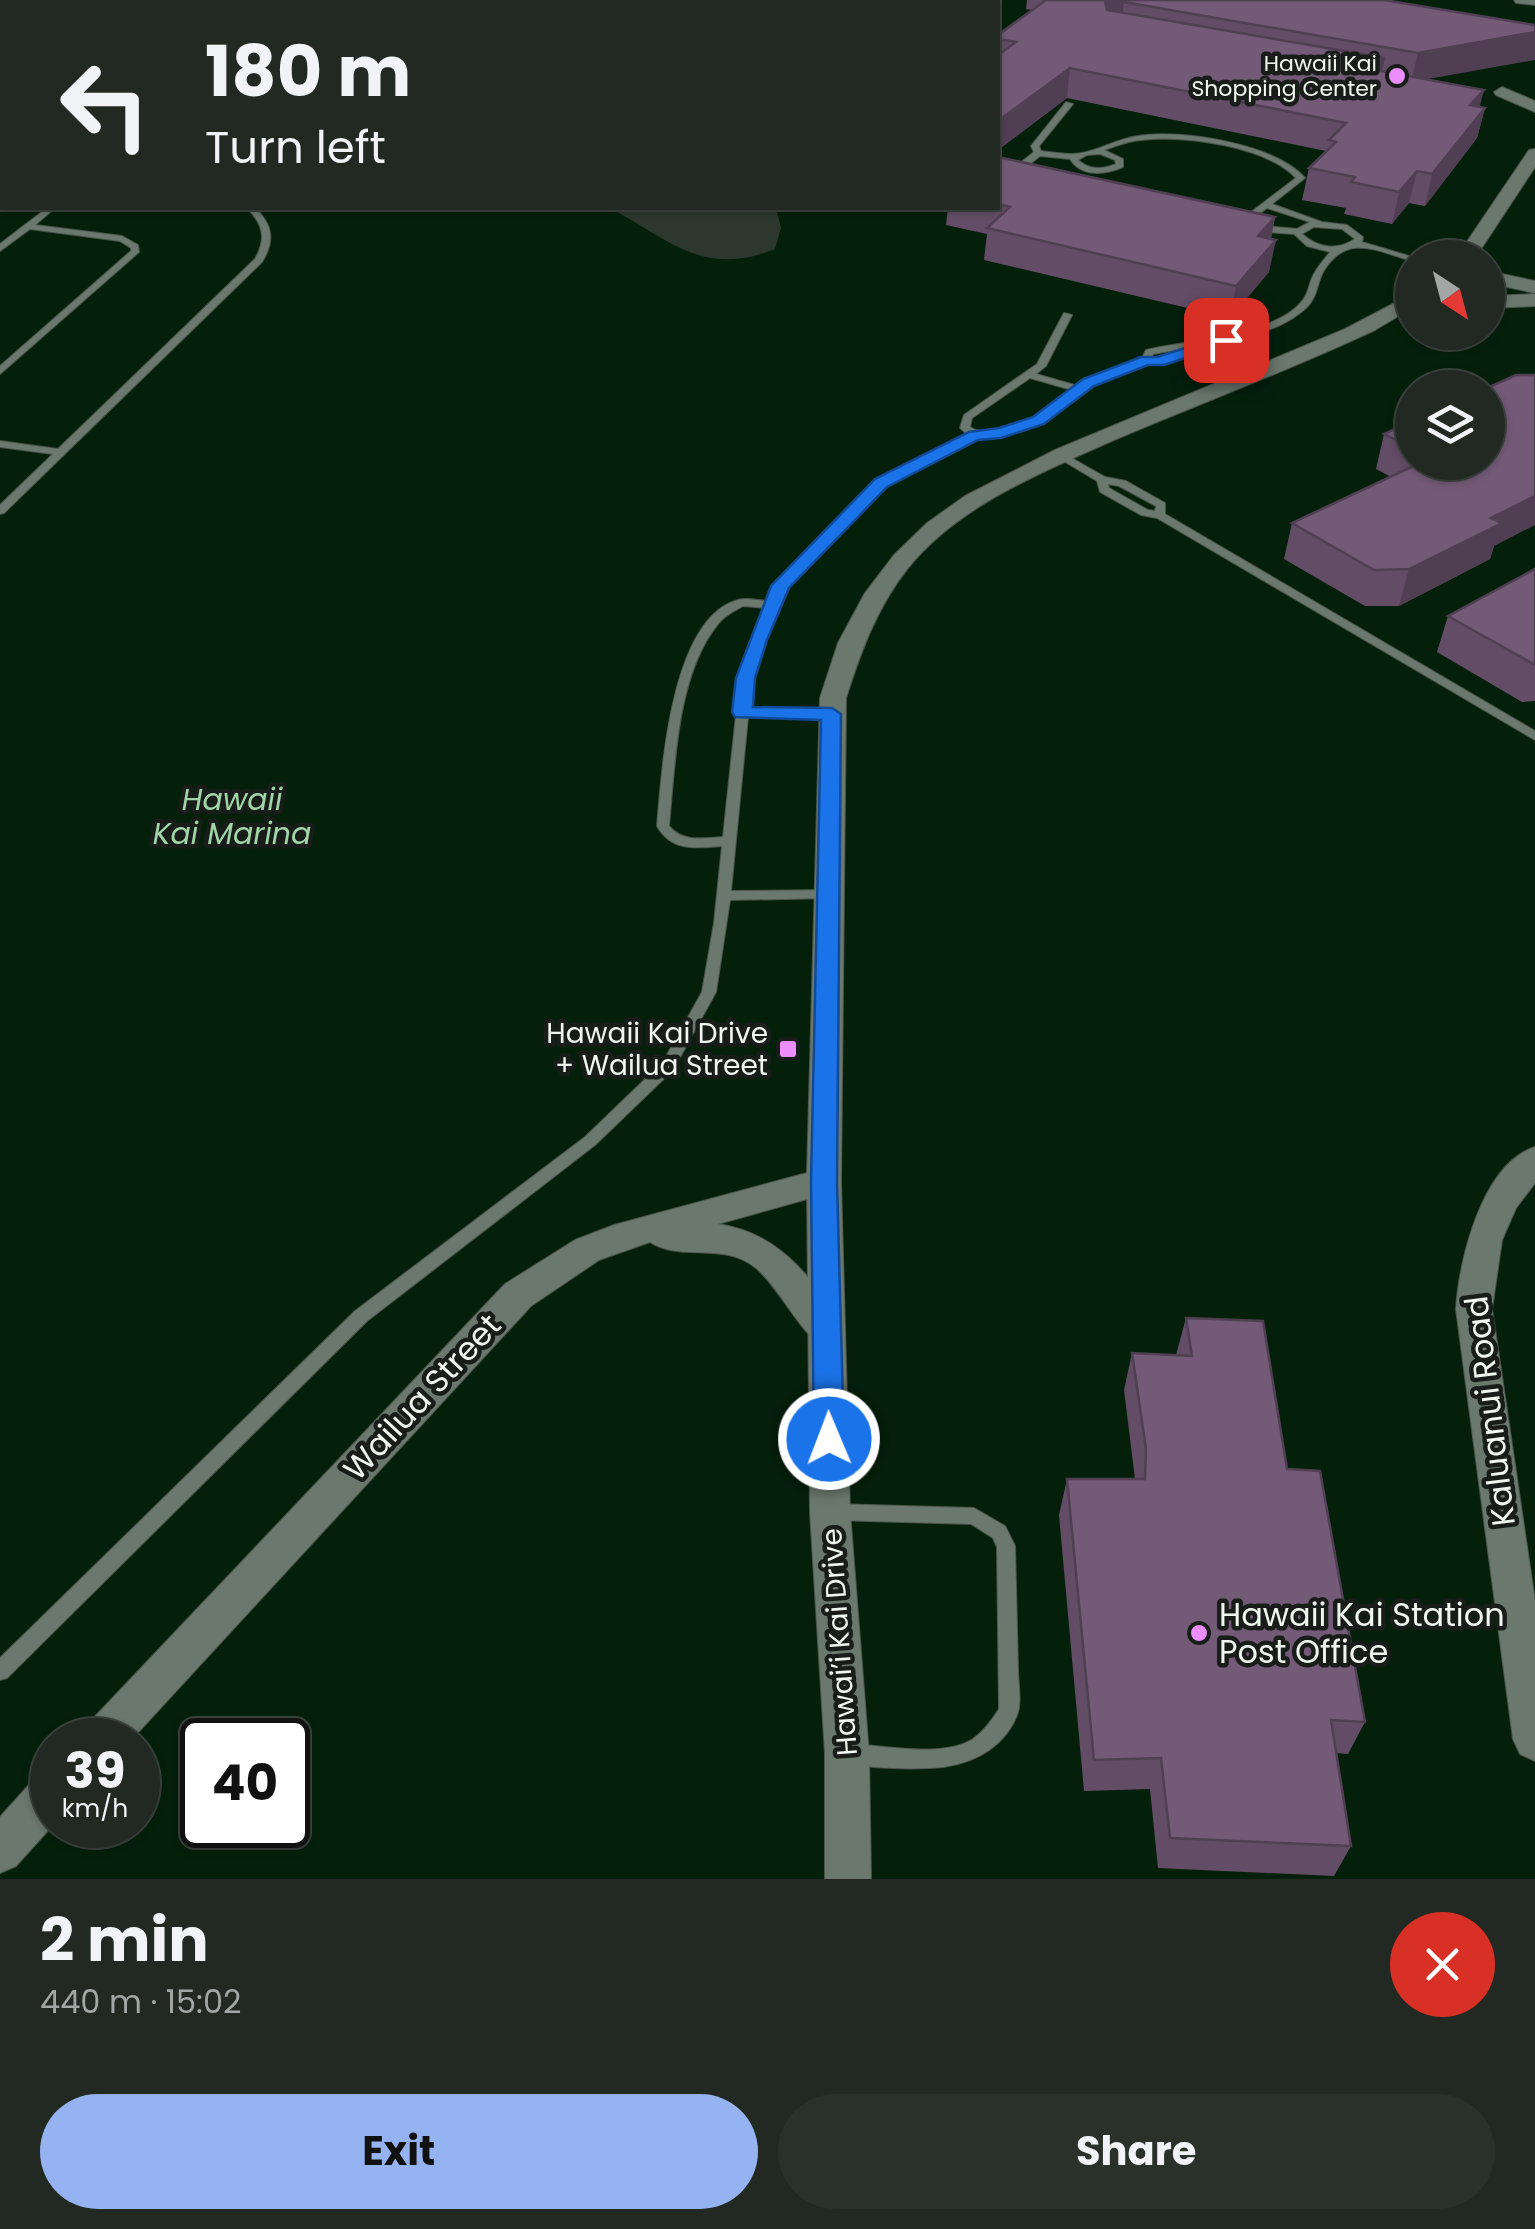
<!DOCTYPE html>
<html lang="en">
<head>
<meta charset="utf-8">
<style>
	:root { --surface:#212922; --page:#29312a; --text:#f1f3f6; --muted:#a2a6a5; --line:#3e4540; --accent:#95b2f1 }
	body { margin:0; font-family:Poppins,sans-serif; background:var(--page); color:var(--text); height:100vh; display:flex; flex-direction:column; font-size:38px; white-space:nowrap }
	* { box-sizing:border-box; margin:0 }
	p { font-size:32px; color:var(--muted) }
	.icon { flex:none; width:55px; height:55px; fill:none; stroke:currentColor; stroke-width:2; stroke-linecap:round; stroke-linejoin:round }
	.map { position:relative; height:1879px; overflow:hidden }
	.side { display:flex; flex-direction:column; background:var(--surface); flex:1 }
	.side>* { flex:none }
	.top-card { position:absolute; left:0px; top:0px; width:1000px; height:210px; box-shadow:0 2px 8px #0004,0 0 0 2px var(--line); background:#212922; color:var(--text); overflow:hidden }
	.needle { width:65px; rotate:144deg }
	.fabs { position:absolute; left:1395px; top:240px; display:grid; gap:20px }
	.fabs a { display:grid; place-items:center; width:110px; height:110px; border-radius:50%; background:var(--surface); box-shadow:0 2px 8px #0004,0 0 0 2px var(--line); font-size:50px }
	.speed { position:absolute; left:30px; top:1718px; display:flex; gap:20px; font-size:50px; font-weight:700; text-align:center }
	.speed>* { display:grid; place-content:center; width:130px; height:130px; border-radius:50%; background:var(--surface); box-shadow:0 2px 8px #0004,0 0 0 2px var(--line); line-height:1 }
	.speed small { font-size:25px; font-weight:400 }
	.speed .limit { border:5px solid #111; border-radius:15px; background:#fff; color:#111 }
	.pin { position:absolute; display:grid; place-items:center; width:85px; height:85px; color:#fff; margin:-42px; border-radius:20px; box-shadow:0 5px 15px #0006 }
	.me { position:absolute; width:110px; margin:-55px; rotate:359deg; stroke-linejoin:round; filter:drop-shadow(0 0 8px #0008) }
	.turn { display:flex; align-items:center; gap:35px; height:210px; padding:0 40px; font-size:45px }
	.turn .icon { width:130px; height:130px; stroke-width:2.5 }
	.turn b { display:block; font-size:70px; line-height:85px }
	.round { display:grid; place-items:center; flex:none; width:105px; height:105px; border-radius:52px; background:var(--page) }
	.headline { display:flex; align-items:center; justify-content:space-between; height:170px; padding:0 40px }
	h1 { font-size:60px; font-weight:700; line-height:75px }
	.action { display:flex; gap:20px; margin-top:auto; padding:20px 40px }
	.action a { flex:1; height:115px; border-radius:60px; background:var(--accent); color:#111; font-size:40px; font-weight:700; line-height:115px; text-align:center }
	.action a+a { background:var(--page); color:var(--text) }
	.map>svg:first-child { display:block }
	.water { fill:#04200b; fill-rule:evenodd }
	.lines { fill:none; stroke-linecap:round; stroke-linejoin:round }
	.service-casing { stroke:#49534a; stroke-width:2 }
	.tertiary-casing { stroke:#49534a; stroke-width:2 }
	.secondary-casing { stroke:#49534a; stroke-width:2 }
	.service { fill:#6b786d; fill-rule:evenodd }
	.tertiary { fill:#6b786d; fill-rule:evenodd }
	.secondary { fill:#6b786d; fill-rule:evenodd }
	.wall { fill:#634d66 }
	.shaded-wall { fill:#503f53 }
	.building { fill:#735a77; stroke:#503f53; stroke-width:2.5 }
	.route { fill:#1a73e8; stroke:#114b97; stroke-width:2.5 }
	.poi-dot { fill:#eb8dfb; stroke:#181d19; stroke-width:4 }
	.labels { text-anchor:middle; stroke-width:9; stroke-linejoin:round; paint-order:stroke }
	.far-poi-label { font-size:22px; fill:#eff7f0; stroke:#181d19; text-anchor:end }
	.poi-label { font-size:28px; fill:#eff7f0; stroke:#181d19; text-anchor:end }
	.street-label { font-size:28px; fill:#eff7f0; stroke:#181d19 }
	.water-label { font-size:30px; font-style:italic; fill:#a0d5a8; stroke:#181d19 }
	.near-street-label { font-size:32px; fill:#eff7f0; stroke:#181d19 }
	.near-poi-label { font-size:32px; fill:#eff7f0; stroke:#181d19; text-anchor:start }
</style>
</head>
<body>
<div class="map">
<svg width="1535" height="1879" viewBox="0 0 1535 1879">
	<rect width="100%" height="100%" fill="#2c372e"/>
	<!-- water -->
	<path class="water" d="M0,0H1535V1879H0ZM2,2H998V208H776L781,228L775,249C703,278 670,240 610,208H2ZM1412,258H1488V332H1412ZM1412,388H1488V462H1412ZM52,1740H138V1825H52ZM202,1740H288V1825H202Z"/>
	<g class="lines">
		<defs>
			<path id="service" d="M1066,102L1073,104L1039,146L1041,151C1051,152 1062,154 1072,154C1093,154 1115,139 1138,136C1182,129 1275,144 1305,178L1272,204L1322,222L1347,225L1363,237L1362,242L1416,258H1412V261C1376,251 1347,232 1323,272C1317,284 1317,297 1307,307C1282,331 1246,337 1213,343L1210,350L1169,362L1147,363L1091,385L1042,423L1001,436L977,438L885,485L786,587L752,678L749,709L831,710L837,714L831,718L748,717L731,891L828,890L835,895L833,898L730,900L716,992L673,1070L595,1145L367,1321L7,1678L0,1680V1658L355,1311L585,1137L663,1062L702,992L714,923L722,846C695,848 672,852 657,826C662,769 671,618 738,600C747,597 760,601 770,601L777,584L877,481L968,435L960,428L964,415L1037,364L1064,313L1072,315L1046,366L1036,374L1078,386L1085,381L1142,358L1146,350C1188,340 1276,336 1303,300C1308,294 1309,285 1312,278C1316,268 1324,260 1330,252L1307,246L1294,234L1254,231L1250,228L1254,225L1297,229L1310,222L1267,208L1245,224L1238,222L1296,178C1266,146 1184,135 1141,140C1128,141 1116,146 1104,150L1123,159V167C1104,175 1081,177 1070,159L1040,156L1016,175H1010V171L1034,152L1031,146ZM1100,154L1115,160L1116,164C1102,170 1089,170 1078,160L1087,155ZM1314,227L1342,229L1355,239C1337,251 1318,248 1302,234ZM1204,345L1175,355L1152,358L1153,354ZM1030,378L1072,390C1060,400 1047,413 1033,420C1016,427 986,438 970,427L972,418ZM743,606L767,608L740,678L723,837C703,838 683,843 669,826C675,764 677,674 718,624C724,616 734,611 743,606Z
				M0,187H2V191H0Z
				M47,208H55L35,225L122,236L138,245L139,252L0,374V366L131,251V248L120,241L30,229L0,251V244Z
				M247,208H255C273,225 275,241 262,262L4,513L0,514V505L53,454L0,447V441L58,449L255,259C267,238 263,224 247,208Z
				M1061,452L1105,477L1126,481L1165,503V514L1535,731V740L1157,518L1141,515L1100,492L1097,481L1057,457V453ZM1108,484L1119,486L1156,506L1155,511L1148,510L1109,488Z
				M833,1504L974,1508L1005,1526L1015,1546C1016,1587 1017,1628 1018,1669C1018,1683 1022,1703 1017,1715C1003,1751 966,1767 930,1768C909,1769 864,1769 846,1761L843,1754L846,1747L853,1744C887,1746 943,1758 973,1739C984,1731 992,1720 999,1709L997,1547L993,1538L971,1524L833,1520L827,1518L824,1512L827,1506Z"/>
			<path id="tertiary" d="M1535,1147V1183L1516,1208L1502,1240L1492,1309L1535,1601V1761L1520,1754L1513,1739L1456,1309C1459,1260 1482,1164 1535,1147Z
				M824,1169L836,1173L841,1182L850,1512L869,1754L871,1879H825V1754L810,1512L807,1182L812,1173Z"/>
			<path id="secondary" d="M1514,0H1535V5L1516,3Z
				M1502,87L1535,101V112L1496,95L1494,92Z
				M1535,149V167L1475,258H1456L1529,150Z
				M1488,271L1535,281V293L1488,283Z
				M1412,294V308L1375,330C1290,370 1201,403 1114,440C1042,472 959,505 908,568C877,607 861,651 846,698L841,1182L836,1191L718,1224C778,1233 806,1273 840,1318L845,1329L840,1340C832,1343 826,1346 817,1341C800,1331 777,1285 756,1268C723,1241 680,1262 650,1242L599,1260L531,1306L131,1740H80L87,1725L505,1284L575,1240L614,1225L807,1173L820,698L838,643L865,593L894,555L927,523L965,496L1055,450L1345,329Z
				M1535,294V306L1488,308V296Z
				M52,1771L53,1825L16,1866L0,1873V1817L36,1777Z"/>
		</defs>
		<!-- service casing -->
		<use href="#service" class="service-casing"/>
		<!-- tertiary casing -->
		<use href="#tertiary" class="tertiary-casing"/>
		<!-- secondary casing -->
		<use href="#secondary" class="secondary-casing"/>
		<!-- service -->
		<use href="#service" class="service"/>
		<!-- tertiary -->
		<use href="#tertiary" class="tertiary"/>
		<!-- secondary -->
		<use href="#secondary" class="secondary"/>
	</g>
	<!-- wall -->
	<path class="wall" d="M1027,0H1384L1535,25L1428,79L1480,107L1485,108L1477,138L1425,206L1409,203L1392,224L1344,214L1346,208L1302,200L1309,168L1326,151L1067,98L998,150V35L1032,10L1026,9Z
		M998,157L1275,217L1271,239L1269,272L1230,318L984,260L987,234L946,225L948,208H998Z
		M1412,421V462H1488L1494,546L1490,559L1399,606H1365L1284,559L1292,523L1391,477L1376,469L1384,434Z
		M1535,569V701L1522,702L1437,652L1448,616Z
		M1186,1318L1287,1469L1365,1722L1348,1754L1336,1753L1351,1846L1334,1876L1158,1868L1150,1789L1084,1791L1059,1515L1067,1479H1135L1124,1390L1132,1353L1176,1355Z"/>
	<!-- shaded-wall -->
	<path class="shaded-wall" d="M1107,0H1141L1124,2L1123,14L1102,30L1105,1Z
		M1535,32V60L1411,82L1418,53Z
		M1385,58L1379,88L1349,65Z
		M1070,68L1067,98L998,150V121Z
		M1484,90L1477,117L1485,108L1477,138L1425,206L1432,174L1470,105Z
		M1417,171L1409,203L1392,224L1399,192Z
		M1275,217L1269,248L1276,240L1269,272L1230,318L1236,286L1258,236Z
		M1535,496V525L1494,546L1490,559L1399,606L1409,569L1491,518Z"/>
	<!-- building -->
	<path class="building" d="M1046,0H1107L1105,1L1107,10L1385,58L1349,65L1484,90L1470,105L1485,108L1432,174L1417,171L1399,192L1351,182L1355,177L1309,168L1336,142L1329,140L1346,123L1070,68L998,121V55L1016,42L998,39V35Z
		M1127,0H1384L1535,25V32L1418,53L1124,2Z
		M998,157L1275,217L1258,236L1276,240L1236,286L987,228L1010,207L998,204Z
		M1516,375H1535V496L1491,518L1502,523L1409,569L1374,570L1292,523L1422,462H1488L1487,388Z
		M1412,421V448L1384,434Z
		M1535,569V665L1448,616Z
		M1186,1318L1263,1321L1287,1469L1320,1471L1365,1722L1331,1720L1351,1846L1170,1838L1161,1758L1094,1760L1067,1479H1145L1146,1449L1132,1353L1192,1356Z"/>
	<!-- route -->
	<path class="route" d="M1226,335L1233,340L1231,343L1164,365H1148L1094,386L1044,424L1001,438L978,440L887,487L789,588L767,640L755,678L753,707L832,708L841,714L837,1182L844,1439L839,1448L829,1452L819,1448L814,1439L811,1182L821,720L735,717L732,712L736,678L771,586L875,479L969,432L999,428L1033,417L1083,379L1141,357H1157Z"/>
	<!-- markers -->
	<g class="poi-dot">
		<circle cx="1397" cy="76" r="10"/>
		<rect x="778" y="1039" width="20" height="20" rx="5"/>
		<circle cx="1199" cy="1633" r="10"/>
	</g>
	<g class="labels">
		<!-- far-poi labels -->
		<g class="far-poi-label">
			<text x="1377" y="71">Hawaii Kai<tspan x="1377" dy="25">Shopping Center</tspan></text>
		</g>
		<!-- poi labels -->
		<g class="poi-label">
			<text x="768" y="1043">Hawaii Kai Drive<tspan x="768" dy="32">+ Wailua Street</tspan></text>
		</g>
		<!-- street labels -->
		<g class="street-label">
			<text transform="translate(839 1642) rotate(-94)" y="10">Hawai’i Kai Drive</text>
		</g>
		<!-- water labels -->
		<g class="water-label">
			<text x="232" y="810">Hawaii<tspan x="232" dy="34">Kai Marina</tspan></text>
		</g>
		<!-- near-street labels -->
		<g class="near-street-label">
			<text transform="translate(422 1397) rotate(-47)" y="11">Wailua Street</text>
			<text transform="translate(1490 1411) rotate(-97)" y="11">Kaluanui Road</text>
		</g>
		<!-- near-poi labels -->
		<g class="near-poi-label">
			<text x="1219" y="1626">Hawaii Kai Station<tspan x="1219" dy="37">Post Office</tspan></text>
		</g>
	</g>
</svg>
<div class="fabs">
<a><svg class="needle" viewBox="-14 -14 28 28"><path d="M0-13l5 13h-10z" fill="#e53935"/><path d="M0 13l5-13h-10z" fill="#a2a6a5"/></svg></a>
<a><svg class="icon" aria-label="layers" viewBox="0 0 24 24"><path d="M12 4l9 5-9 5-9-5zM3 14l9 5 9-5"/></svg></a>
</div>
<div class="speed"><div>39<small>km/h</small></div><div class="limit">40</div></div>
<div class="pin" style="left:1226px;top:340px;background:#d93025"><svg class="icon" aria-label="arrive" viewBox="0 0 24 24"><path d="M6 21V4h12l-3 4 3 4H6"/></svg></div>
<svg class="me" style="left:829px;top:1439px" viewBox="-20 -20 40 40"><circle r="17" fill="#1a73e8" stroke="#fff" stroke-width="3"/><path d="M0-11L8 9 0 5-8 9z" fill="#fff"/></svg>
<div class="top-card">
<div class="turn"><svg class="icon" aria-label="left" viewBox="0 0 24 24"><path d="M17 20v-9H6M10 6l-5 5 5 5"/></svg><div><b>180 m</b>Turn left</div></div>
</div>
</div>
<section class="side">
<div class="headline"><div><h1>2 min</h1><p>440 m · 15:02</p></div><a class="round" style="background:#d93025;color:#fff"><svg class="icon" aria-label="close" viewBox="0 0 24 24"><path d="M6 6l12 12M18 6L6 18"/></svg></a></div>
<div class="action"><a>Exit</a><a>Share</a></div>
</section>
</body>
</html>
